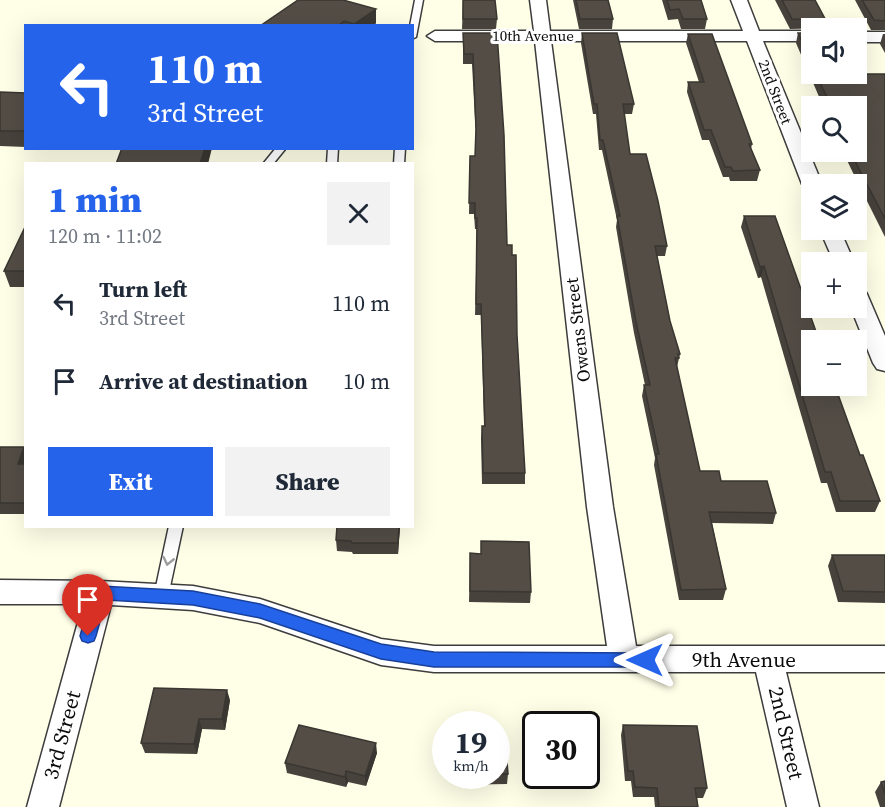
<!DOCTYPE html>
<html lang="en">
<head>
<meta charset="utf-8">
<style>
	:root { --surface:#fff; --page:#f2f2f3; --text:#1f2937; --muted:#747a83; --accent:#2563eb }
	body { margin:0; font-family:"Source Serif 4",serif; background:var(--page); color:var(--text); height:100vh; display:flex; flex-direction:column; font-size:22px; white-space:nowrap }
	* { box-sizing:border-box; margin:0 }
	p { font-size:20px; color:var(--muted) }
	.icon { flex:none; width:33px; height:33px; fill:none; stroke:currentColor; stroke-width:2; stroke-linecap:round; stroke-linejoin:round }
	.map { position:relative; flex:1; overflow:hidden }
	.details { position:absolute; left:24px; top:162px; width:390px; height:366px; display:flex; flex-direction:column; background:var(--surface); border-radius:0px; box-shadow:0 6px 24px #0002 }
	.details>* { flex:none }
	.banner { position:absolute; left:24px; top:24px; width:390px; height:126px; border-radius:0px; box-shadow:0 6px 24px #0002; background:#2563eb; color:#fff; overflow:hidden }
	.tools { position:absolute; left:801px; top:18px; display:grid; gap:12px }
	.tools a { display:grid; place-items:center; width:66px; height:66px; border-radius:0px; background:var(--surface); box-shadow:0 6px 24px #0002; font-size:30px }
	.speed { position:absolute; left:432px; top:711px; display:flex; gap:12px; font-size:30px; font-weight:700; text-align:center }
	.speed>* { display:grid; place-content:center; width:78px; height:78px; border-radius:50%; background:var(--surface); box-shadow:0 6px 24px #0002; line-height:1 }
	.speed small { font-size:15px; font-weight:400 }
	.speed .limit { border:3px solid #111; border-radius:9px; background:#fff; color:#111 }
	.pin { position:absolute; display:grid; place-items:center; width:51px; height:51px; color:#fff; margin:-62px -26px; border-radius:50% 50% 50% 0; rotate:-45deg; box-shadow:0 0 6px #0007 }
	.pin .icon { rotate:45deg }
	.me { position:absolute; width:66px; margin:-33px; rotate:270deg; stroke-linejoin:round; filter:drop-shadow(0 0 4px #0008) }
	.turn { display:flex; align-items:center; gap:21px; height:126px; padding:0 24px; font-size:27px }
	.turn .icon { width:78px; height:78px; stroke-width:2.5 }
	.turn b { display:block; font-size:42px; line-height:51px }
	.round { display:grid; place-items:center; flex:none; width:63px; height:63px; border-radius:0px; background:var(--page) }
	.headline { display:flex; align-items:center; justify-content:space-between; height:102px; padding:0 24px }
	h1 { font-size:36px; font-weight:800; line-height:45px; color:var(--accent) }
	.primary-button { display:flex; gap:12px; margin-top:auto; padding:12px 24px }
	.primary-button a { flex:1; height:69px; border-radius:0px; background:var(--accent); color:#fff; font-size:24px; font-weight:800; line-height:69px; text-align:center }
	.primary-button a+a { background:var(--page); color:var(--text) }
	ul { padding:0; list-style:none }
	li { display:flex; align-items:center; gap:18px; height:78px; padding:0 24px }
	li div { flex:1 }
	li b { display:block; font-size:22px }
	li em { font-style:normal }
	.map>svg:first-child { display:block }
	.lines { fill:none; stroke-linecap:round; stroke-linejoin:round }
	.service-casing { stroke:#3d3d3d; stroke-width:3 }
	.minor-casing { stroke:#3d3d3d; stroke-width:3 }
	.service { fill:#fff; fill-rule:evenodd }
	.minor { fill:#fff; fill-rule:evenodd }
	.wall { fill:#47423c }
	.shaded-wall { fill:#3a3631 }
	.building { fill:#534d46; stroke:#3a3631; stroke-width:1.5 }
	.oneway { stroke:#9d9d9d }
	.route { fill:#2563eb; stroke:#184099; stroke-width:1.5 }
	.labels { text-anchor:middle; stroke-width:6; stroke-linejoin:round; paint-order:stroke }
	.far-street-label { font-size:15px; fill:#0a0a0a; stroke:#fff }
	.street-label { font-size:18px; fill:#0a0a0a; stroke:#fff }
	.near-street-label { font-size:21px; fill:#0a0a0a; stroke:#fff }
</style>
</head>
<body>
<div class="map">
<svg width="885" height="807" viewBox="0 0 885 807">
	<rect width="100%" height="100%" fill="#fffee7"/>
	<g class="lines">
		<defs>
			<path id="service" d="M415,0H423L416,37L412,39V26H410Z
				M276,148H286L273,164H263Z
				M328,148H338L337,164H327Z
				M395,148H405L404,164H394Z
				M169,526H183L168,596L166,600L161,602L156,600L154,596Z"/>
			<path id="minor" d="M530,0H546L550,31H743L731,0H747L759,31H812V41H763L822,184H812V190L805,188L802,184L747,41H551L613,507L636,646H885V672H786L819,807H787L756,672H434L381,665L260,623L193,610L111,605L59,807H27L83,604H0V580L100,581L193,586L260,599L381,639L434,646H607L587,507L535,41H435L427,36L435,31H534Z
				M856,32H885V42H856Z
				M820,230H840L854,262H834Z
				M856,287L864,289L867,294L885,336V371L877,369L873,363L851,308H856Z"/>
		</defs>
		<!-- service casing -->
		<use href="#service" class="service-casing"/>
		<!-- minor casing -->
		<use href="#minor" class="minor-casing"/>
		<!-- service -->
		<use href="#service" class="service"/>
		<!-- minor -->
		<use href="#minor" class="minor"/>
	</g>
	<!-- wall -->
	<path class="wall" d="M298,0L376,23L373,26H260Z
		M463,0L497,19L496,29H462Z
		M573,0H608L613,19L612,29H579Z
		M662,0H701L707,19L705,29H681L678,19L668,20Z
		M775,0H815L830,28L790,29Z
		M855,0H885V30H871Z
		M463,33H497L507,245L517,335L525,473V484H482L481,438L482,426H484L481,315H475L477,229H475L474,214H469L470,156H475L476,138L472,64H463Z
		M582,33L634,104L632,114H624L630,154L667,246L665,256H657L670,321L680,354L677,367L700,471L721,481L776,513L773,524L712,523L726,589L723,600H679L654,465L655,458L642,396L644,385H645L634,333L616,227L617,220L602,150H599L596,114H593L581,43Z
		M798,33H812V74H885V237L855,177L843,152H856V106H823L796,43Z
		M688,34L752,144L751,149L760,170L757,181H730L729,177H723L709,140H702L687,92L688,82H699L686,43Z
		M883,34H885V53L880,44Z
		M0,92L26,93V147L0,146Z
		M744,216L860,455L880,501L875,512H836L827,483H821L761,277L758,278L741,227Z
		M25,227L26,287H10L4,271Z
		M0,447H24L26,452V514H0Z
		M337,526H400L398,554H353L352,552L337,551L336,540Z
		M470,553L531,592L530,603L469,602Z
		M832,555H885V603L838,602L828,566Z
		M230,700L225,730L202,729L197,754L145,753L141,743Z
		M623,725L707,788L703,798H697L698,807H655L654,797H633L631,781H625L621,735Z
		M496,737L508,774L507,784L455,785V776H496Z
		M377,753L366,786L348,782L346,787L287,773L285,763Z
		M885,781V807H880L875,792L881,782Z"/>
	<!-- shaded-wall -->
	<path class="shaded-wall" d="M376,9V23L373,26H354V24Z
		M205,148H212L208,164H200Z
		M764,266L761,277L758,278L760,267Z
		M24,447L26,452V466L18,464Z
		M399,526L400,527L398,554V543Z
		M227,690L230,700L225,730L222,719Z
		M199,719L202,729L197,754L194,744Z
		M376,743L377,753L366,786L365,776Z
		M346,771L348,782L346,787L345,777Z"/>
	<!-- building -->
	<path class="building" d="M298,0H343L376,9L354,24L344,21L338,26H260Z
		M463,0H495L497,19H463Z
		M576,0H608L613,19H580Z
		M667,0H701L707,19H683L679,9L670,10Z
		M782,0H815L830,28H816V20L792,19Z
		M862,0H885V21L874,20Z
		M463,33H497L504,135L507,245H512V255H516L517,335L525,473H483L482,426H485L481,304H476L477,218H475V203H469L470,156H475L476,129L473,54H464Z
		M582,33H617L634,104H623L630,154H646L658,201L667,246H655L670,321L680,354H678L679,358H675L700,471H719L721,481H767L776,513L709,512L726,589L681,590L656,454H659L644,385H650L636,322L617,216H620L603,140H600L597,104H594Z
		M798,33H812V64Z
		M688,34H712L752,144H749L760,170L733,171L731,167H725L711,130H704L688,82H704Z
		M816,74H885V219L858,167L851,152H856V106H831Z
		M0,92L26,93V131H0Z
		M122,148H205L200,164H116Z
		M744,216H775L819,340H812V386H835L860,455H863L880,501H840L831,472H825L764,266L760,267Z
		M25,227L26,271H4Z
		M0,447H24L18,464H26V503H0Z
		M337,526H399L398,543H352L351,541L336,540Z
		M481,541L529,542L531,592L470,591V553L481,554Z
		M832,555H885V592L843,591Z
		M154,688L227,690L222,719H199L194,744L141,743Z
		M299,725L376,743L365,776L346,771L345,777L285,763Z
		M623,725L697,726L707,788H695L698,807H659L657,788L635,787L633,771H628Z
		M496,737H505L508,774H496Z
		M885,781V794L881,782Z"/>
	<!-- one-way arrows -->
	<defs><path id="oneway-chevron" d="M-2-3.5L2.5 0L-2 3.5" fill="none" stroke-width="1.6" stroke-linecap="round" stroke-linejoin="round" transform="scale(1.5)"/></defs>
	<use class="oneway" href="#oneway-chevron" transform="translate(168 561) rotate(103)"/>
	<!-- route -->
	<path class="route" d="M100,586L193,591L260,604L381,644L434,652L645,653L651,655L653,660L651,665L645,667H434L381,659L260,618L193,605L106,600L96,636L94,641L88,643L82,641L80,636L92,593L94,588Z"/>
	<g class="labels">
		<!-- far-street labels -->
		<g class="far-street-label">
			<text x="533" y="41">10th Avenue</text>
			<text transform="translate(775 92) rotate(69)" y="5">2nd Street</text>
		</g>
		<!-- street labels -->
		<g class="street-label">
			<text transform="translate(578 330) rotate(-97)" y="6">Owens Street</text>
		</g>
		<!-- near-street labels -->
		<g class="near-street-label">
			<text x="744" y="667">9th Avenue</text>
			<text transform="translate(786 733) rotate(77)" y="7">2nd Street</text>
			<text transform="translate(62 735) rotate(-75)" y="7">3rd Street</text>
		</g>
	</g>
</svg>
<div class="tools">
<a><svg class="icon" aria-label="sound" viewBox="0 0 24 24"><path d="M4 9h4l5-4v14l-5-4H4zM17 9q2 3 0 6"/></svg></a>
<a><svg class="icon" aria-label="search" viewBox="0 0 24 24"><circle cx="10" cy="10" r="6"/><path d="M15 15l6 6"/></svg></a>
<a><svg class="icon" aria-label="layers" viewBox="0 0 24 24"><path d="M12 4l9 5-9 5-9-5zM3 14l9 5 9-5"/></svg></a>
<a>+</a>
<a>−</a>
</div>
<div class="speed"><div>19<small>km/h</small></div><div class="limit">30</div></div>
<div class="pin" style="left:88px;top:636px;background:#d93025"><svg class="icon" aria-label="arrive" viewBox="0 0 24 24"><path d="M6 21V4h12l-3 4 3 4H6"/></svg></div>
<svg class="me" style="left:645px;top:660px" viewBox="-20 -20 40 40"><path d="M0-17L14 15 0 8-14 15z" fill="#2563eb" stroke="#fff" stroke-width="4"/></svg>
<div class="banner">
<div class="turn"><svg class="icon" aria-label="left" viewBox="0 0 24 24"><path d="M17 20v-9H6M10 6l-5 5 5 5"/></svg><div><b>110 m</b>3rd Street</div></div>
</div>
<section class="details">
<div class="headline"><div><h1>1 min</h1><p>120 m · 11:02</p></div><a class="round"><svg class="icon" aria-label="close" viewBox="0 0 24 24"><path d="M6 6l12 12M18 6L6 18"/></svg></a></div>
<ul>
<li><svg class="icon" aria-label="left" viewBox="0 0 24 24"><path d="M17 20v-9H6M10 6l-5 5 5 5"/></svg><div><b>Turn left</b><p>3rd Street</p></div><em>110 m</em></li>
<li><svg class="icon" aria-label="arrive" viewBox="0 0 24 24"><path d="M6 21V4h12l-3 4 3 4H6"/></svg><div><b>Arrive at destination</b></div><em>10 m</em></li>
</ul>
<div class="primary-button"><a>Exit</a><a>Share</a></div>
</section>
</div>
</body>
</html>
